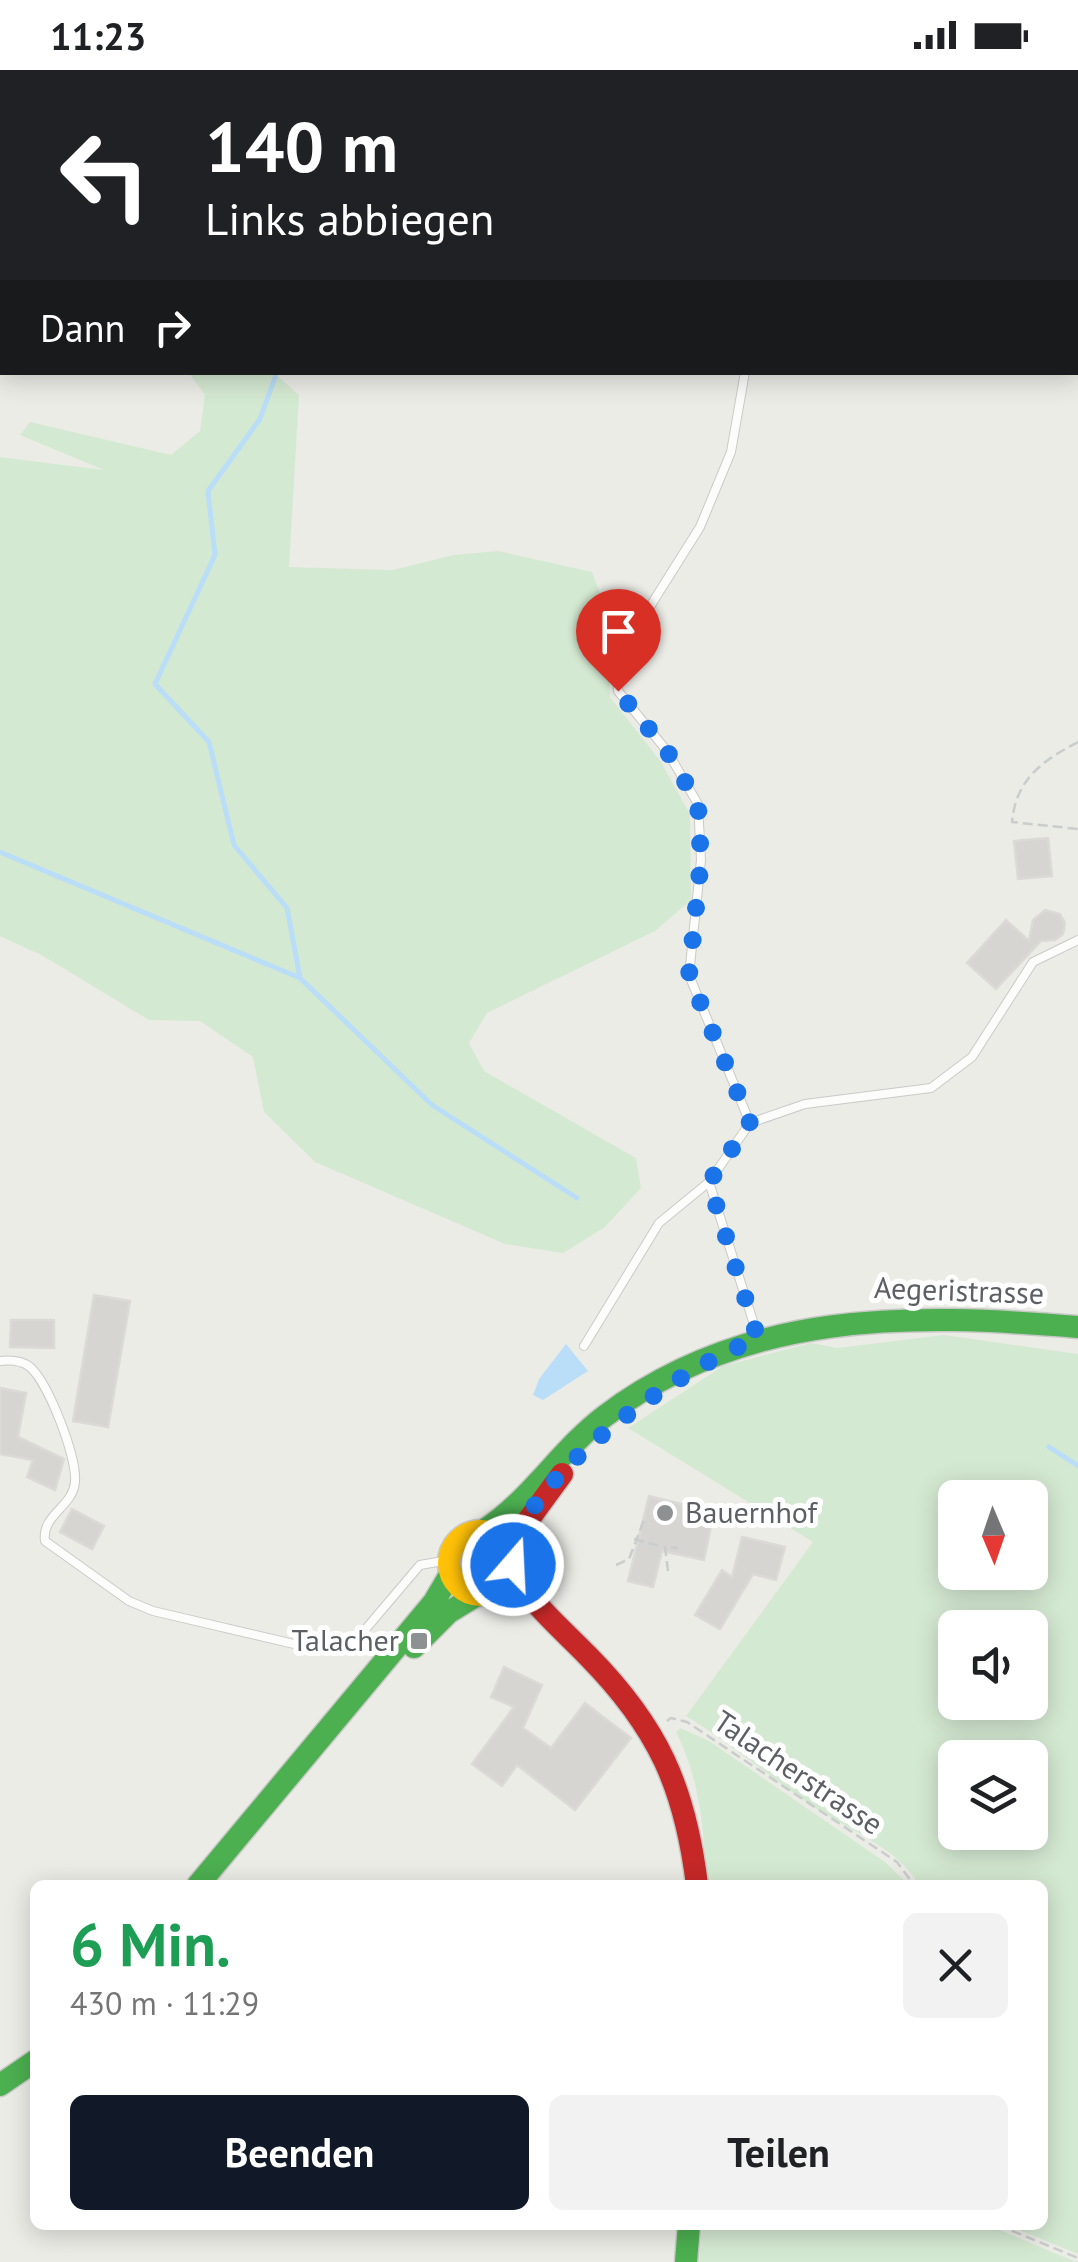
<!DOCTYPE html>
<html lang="de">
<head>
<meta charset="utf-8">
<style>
	:root { --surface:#fff; --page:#f2f2f2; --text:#202124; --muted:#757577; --accent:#111827 }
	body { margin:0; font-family:"PT Sans",sans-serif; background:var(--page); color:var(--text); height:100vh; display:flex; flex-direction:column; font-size:38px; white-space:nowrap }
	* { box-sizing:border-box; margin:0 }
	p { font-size:32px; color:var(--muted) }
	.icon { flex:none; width:55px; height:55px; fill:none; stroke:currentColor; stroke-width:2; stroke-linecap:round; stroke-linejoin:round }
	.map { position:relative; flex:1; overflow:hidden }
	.side { position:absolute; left:30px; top:1810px; width:1018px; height:350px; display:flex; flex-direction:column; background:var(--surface); border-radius:15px; box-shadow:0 5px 25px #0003 }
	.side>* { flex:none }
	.guide { position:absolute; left:0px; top:0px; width:1080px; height:305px; box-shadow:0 5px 25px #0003; background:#202124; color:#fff; overflow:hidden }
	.needle { width:65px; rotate:178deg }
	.tools { position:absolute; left:938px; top:1410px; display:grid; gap:20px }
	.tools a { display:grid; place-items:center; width:110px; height:110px; border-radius:15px; background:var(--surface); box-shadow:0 5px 25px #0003; font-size:50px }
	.pin { position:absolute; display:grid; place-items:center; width:85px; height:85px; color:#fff; margin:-102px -42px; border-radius:50% 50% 50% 0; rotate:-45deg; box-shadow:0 0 10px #0007 }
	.pin .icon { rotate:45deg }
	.me { position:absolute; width:110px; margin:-55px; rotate:19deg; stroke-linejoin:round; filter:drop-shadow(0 0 8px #0008) }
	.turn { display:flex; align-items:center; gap:35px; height:210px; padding:0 40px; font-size:45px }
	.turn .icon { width:130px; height:130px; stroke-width:2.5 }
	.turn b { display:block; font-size:70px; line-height:85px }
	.then { display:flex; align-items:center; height:95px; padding:0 40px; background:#0003; gap:20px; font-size:38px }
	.round { display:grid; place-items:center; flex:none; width:105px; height:105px; border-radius:15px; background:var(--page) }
	.head { display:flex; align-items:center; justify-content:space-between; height:170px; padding:0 40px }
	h1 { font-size:60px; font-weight:700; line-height:75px; color:#1e9e55 }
	.action { display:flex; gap:20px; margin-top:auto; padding:20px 40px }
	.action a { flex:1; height:115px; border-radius:15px; background:var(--accent); color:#fff; font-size:40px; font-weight:700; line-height:115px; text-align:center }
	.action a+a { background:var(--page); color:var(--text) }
	.status { display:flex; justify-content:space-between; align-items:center; height:70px; padding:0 50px; background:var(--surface); direction:ltr }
	.status svg { height:28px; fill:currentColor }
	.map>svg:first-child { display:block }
	.green { fill:#d4e9d2; fill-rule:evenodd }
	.water { fill:#baddf8 }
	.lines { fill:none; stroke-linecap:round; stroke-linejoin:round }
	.stream { stroke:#baddf8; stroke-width:5 }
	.building { fill:#d6d5d2; stroke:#dcdad6; stroke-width:2.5 }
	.lane-casing { stroke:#c9c9c9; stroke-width:10 }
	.fast-casing { stroke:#c8c9c7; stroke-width:25 }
	.slow-casing { stroke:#c8c9c7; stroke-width:25 }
	.jam-casing { stroke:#c8c9c7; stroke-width:25 }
	.path { stroke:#c9cdcb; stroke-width:2.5; stroke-dasharray:10 5; stroke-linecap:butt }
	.lane { stroke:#fcfcfb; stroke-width:8 }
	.fast { stroke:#4caf50; stroke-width:22 }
	.slow { stroke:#ffc107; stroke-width:22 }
	.jam { stroke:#c62828; stroke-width:22 }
	.route { stroke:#1a73e8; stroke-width:18; stroke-dasharray:0 32.4 }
	.poi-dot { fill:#8e9192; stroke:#fff; stroke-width:4 }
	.labels { text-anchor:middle; stroke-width:10; stroke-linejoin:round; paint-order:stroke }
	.street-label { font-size:30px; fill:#5c6065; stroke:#fff }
	.poi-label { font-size:30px; fill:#5c6065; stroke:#fff; text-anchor:start }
</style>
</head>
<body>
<div class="status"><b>11:23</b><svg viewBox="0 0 49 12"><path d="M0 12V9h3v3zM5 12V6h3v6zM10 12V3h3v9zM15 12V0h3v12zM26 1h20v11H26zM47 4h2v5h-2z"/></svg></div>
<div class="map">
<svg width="1078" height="2192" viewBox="0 0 1078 2192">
	<rect width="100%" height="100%" fill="#ecece7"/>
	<!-- green -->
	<path class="green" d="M189,303H274L299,325L289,497L393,500L454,485L498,481L592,502L613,558L607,586L610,627L661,692L690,744L691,830L655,861L487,943L469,973L484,1001L636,1088L641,1118L604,1158L563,1183L505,1174L315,1092L264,1042L253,987L200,951L149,950L43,886L0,866V387L104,400L20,365L30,352L171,385L200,361L205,325Z
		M944,1265L1078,1284V2184L1007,2155H1042V1815H919C897,1778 855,1763 820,1741C774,1711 733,1675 686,1646L813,1472L628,1358L723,1296L811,1273L837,1278ZM955,1428H1030V1502H955ZM955,1558H1030V1632H955ZM955,1688H1030V1762H955Z
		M463 1493a18 18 0 1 1 36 0a18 18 0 1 1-36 0Z
		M680,1658L709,1671L885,1792L909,1815H706C704,1761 701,1712 676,1662Z
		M702,2155H988L1076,2192H699Z"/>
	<!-- water -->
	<path class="water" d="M566,1274L588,1301L543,1330L533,1325L539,1309Z"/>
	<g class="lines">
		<!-- stream -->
		<path class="stream" d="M277,302L260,349L208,421L215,485L155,614L209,672L234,775L287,838L300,908
			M0,782L300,908L432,1035L577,1128
			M1049,1377L1078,1396"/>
	</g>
	<!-- building -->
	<path class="building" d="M1048,768L1052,806L1018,809L1014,771Z
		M1045,840L1060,844L1065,853L1063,864L1055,870L1041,871L996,919L967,893L1006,850L1029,871L1033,850Z
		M94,1225L130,1231L108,1357L73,1351Z
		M11,1250H54V1278L10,1277Z
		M0,1318L26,1323L18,1367L64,1389L55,1420L27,1407L33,1390L0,1384Z
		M649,1426L714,1442L704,1490L662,1481L653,1517L628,1511Z
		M72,1439L104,1456L92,1479L60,1462Z
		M742,1467L785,1477L776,1510L753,1504L720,1559L695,1545L722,1500L732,1507Z
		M504,1597L542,1615L523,1658L551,1678L585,1633L631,1668L575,1740L517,1695L502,1716L472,1694L514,1637L491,1627Z"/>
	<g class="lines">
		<defs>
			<path id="lane" d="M831,2L832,0
				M745,302L731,382L700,457L617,589L618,621L667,681L698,734L701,790L689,905L750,1053L709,1112L758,1267
				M750,1053L805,1034L931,1018L972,987L1033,892L1078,870
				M584,1276L659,1153L709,1112
				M0,1291C10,1290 21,1290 30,1297C49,1314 77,1387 75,1412C73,1437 41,1445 45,1471L129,1531L153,1541L311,1578L348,1573L364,1561L420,1495L449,1490"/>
			<path id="fast" d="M483,1461C531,1430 560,1380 605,1346C745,1240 911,1243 1078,1257
				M414,1577L449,1542L477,1525
				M198,1815L434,1532L451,1503
				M0,2015L35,1991
				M686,2192L689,2155"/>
			<path id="slow" d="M449 1493a32 32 0 1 1 64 0a32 32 0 1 1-64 0Z"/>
			<path id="jam" d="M512,1486L524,1456L562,1404
				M513,1500C532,1535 561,1558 588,1586C658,1657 685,1717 697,1815"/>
		</defs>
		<!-- lane casing -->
		<use href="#lane" class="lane-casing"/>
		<!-- fast casing -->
		<use href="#fast" class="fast-casing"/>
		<!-- slow casing -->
		<use href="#slow" class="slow-casing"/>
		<!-- jam casing -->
		<use href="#jam" class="jam-casing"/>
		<!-- path -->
		<path class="path" d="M1078,672C1042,691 1016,709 1012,752L1078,759
			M634,1469L663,1477
			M441,1480L462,1457
			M616,1495L629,1489L644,1450
			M668,1501L665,1477L678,1478
			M667,1651L671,1648L687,1652L897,1792L914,1815
			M998,2155L1078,2188"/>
		<!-- lane -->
		<use href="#lane" class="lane"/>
		<!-- fast -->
		<use href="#fast" class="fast"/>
		<!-- slow -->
		<use href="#slow" class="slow"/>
		<!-- jam -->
		<use href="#jam" class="jam"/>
	</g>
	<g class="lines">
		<!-- route -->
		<path class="route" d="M513,1495C509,1413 689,1292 758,1269L709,1112L750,1053L689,905L701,790L698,734L667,681L618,621"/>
	</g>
	<!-- markers -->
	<g class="poi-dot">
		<circle cx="665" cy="1443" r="10"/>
		<rect x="409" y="1561" width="20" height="20" rx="5"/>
	</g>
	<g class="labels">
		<!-- street labels -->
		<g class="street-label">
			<text transform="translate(959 1221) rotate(2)" y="10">Aegeristrasse</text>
			<text transform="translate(798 1703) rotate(34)" y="10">Talacherstrasse</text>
		</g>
		<!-- poi labels -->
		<g class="poi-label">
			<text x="685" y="1453">Bauernhof</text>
			<text x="399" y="1581" text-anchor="end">Talacher</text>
		</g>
	</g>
</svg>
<div class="tools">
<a><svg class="needle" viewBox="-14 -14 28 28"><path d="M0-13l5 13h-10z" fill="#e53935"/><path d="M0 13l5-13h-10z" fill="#757577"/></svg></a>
<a><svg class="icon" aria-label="sound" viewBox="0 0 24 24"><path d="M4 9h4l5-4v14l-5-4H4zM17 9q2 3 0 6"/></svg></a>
<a><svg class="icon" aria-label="layers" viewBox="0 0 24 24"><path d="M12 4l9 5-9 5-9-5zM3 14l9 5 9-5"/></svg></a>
</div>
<div class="pin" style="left:618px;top:621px;background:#d93025"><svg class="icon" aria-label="arrive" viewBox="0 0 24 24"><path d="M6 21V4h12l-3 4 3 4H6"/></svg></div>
<svg class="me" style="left:513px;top:1495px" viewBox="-20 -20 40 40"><circle r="17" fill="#1a73e8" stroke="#fff" stroke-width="3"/><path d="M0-11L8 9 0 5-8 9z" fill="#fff"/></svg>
<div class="guide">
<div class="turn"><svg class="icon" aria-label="left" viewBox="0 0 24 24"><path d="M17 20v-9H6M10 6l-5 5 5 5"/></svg><div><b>140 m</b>Links abbiegen</div></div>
<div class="then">Dann<svg class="icon" aria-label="right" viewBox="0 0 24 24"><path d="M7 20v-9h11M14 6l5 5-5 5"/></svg></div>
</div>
<section class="side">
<div class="head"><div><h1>6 Min.</h1><p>430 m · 11:29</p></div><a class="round"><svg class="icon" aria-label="close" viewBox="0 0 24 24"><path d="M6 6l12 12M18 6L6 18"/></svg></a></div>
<div class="action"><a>Beenden</a><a>Teilen</a></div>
</section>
</div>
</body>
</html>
